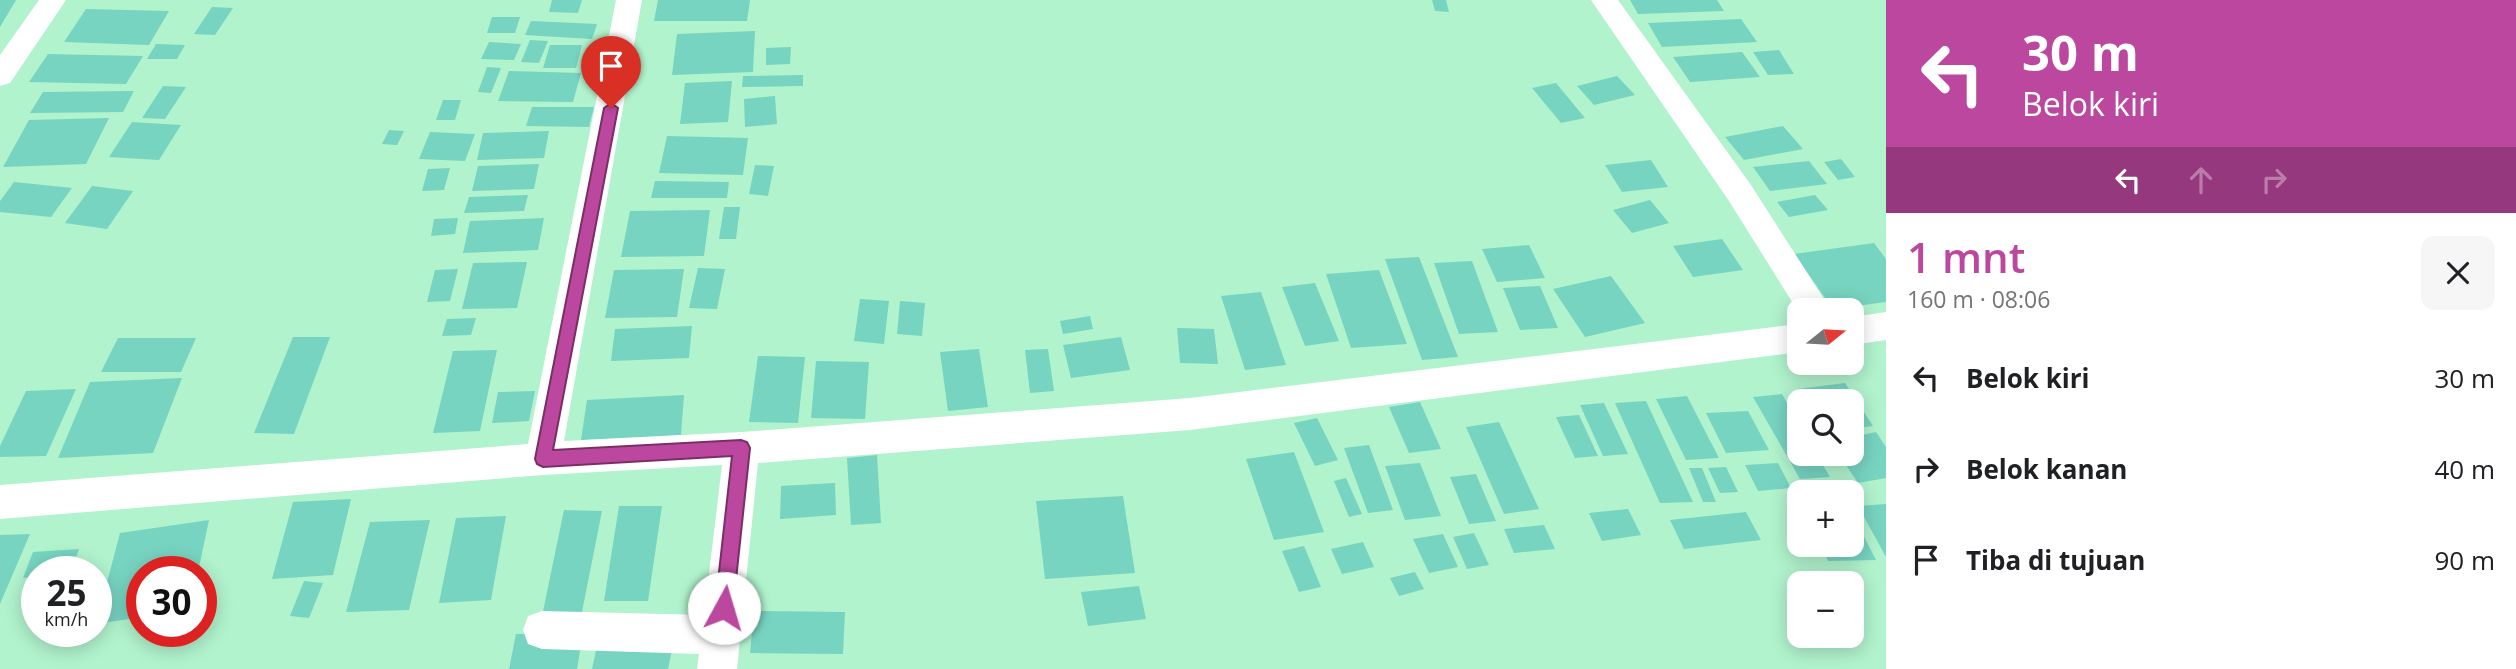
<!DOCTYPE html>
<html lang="id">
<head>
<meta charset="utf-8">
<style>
	:root { --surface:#fff; --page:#f6f6f6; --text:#202124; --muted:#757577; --accent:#bc479e }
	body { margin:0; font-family:"Open Sans",sans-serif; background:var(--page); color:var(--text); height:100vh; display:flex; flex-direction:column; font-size:26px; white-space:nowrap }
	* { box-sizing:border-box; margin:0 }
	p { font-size:23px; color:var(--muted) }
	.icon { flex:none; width:38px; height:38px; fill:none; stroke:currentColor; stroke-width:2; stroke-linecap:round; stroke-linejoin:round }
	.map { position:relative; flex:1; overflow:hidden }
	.details { display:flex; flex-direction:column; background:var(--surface); width:630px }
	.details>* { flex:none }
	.guide { background:#bc479e; color:#fff; overflow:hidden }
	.needle { width:46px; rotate:72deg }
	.buttons { position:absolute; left:1787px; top:298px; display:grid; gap:14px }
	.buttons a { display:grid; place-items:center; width:77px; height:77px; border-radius:14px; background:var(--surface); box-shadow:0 4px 18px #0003; font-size:35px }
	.speed { position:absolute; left:21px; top:556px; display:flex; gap:14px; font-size:35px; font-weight:700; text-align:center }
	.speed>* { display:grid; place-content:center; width:91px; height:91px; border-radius:50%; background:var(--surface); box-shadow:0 4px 18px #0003; line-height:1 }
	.speed small { font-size:18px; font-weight:400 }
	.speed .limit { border:10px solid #d22; background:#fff; color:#111 }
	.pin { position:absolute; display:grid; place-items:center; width:60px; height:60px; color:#fff; margin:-72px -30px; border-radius:50% 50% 50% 0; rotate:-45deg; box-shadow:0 0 7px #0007 }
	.pin .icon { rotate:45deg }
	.me { position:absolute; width:77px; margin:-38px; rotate:6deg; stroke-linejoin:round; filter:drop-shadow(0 0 5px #0008) }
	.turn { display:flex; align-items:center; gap:24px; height:147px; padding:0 21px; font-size:32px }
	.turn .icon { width:91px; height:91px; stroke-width:2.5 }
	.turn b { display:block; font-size:49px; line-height:60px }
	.lanes { display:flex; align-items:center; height:66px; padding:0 21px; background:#0003; justify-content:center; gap:35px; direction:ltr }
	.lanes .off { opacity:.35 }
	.round { display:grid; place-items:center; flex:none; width:74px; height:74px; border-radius:14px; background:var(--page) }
	.summary { display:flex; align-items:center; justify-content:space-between; height:119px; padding:0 21px }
	h1 { font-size:42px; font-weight:600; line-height:52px; color:var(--accent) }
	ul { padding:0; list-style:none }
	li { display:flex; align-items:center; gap:21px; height:91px; padding:0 21px }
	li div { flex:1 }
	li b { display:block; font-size:26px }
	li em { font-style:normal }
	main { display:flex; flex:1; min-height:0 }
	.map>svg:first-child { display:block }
	.building { fill:#77d4c1 }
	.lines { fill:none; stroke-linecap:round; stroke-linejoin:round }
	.minor { fill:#fff; fill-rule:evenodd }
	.route { fill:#bc479e; stroke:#7a2e67; stroke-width:2 }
</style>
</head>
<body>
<main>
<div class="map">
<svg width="1886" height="669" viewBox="0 0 1886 669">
	<rect width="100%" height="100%" fill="#b1f3cd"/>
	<!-- building -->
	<path class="building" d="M0,0H16L0,27Z
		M552,0H582L578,13L549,12Z
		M658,0H750L747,21H654Z
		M1432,0H1446L1449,12L1435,11Z
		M1630,0H1717L1724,11L1638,14Z
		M212,7L233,8L215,35L194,34Z
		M86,9L169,11L149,45L64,42Z
		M492,17H520L515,33H487Z
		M1741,19L1757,42L1662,47L1648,23Z
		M531,21L597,24L592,39L525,35Z
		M755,31L753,72L672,75L677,34Z
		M530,40L548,41L539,63L521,62Z
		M489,42L521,44L514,60L481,59Z
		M156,44L185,45L177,59H147Z
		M550,45H582L576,68H543Z
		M791,47L790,64L766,65V48Z
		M1779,50L1794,74L1768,75L1753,52Z
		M1742,52L1760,77L1690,82L1673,57Z
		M48,54L143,56L126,84L29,82Z
		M487,67L501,68L491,93L478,92Z
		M509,71L581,73L573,102L498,101Z
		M803,75V86L742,87L743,76Z
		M1617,76L1635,95L1594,105L1577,86Z
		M732,81L728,122L680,124L685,83Z
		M1556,83L1585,118L1561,123L1532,88Z
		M163,86L186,87L165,119L142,118Z
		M134,91L123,112L30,113L43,92Z
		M775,96L777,124L745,127L744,99Z
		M443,100H461L455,120H436Z
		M532,107H594L589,127L526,126Z
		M109,118L86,164L3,167L29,120Z
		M132,122L181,125L159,160L109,157Z
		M1783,126L1803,149L1744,160L1725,137Z
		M389,130L404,131L397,145L382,144Z
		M549,131L544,158L477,160L483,133Z
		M430,132L475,134L465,161L419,159Z
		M667,136L748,138L743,175L659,173Z
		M1841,159L1855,177L1838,180L1824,162Z
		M1651,160L1668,187L1622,192L1605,165Z
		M1809,161L1827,184L1770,191L1753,167Z
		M539,164L534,189L472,191L478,166Z
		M755,165L774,166L768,196L749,194Z
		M450,168L444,190L422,191L428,169Z
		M655,181L729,182L727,198H651Z
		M14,182L72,188L51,217L0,212V201Z
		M92,186L133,191L107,229L65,223Z
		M528,195L524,211L464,213L469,197Z
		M1815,195L1828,210L1789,217L1777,202Z
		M1650,200L1669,223L1632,233L1613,210Z
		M724,207H740L736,239H719Z
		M710,210L704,256L621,257L630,211Z
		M458,218L455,234L431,236L434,219Z
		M544,218L538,250L463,253L470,221Z
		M1722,239L1743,270L1693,277L1673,246Z
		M1874,243L1886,259V302L1833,309L1794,254Z
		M1529,245L1545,278L1497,282L1482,249Z
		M1419,257L1458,357L1422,360L1385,259Z
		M1472,261L1498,332L1459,334L1434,263Z
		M527,262L517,308L462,309L473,263Z
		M698,268L725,269L717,309L689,308Z
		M458,269L450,301L427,302L435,270Z
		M684,269L677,317L605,318L614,270Z
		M1379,270L1407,344L1351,348L1326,274Z
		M1611,276L1645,323L1585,337L1553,289Z
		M1315,283L1339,341L1305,346L1282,287Z
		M1540,286L1558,328L1520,330L1503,288Z
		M1261,292L1286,365L1245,370L1221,296Z
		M860,299L889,301L884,344L854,341Z
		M900,301L925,303L922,336L897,334Z
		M1090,316L1093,329L1063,334L1060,321Z
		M476,318L471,335L442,336L447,319Z
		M692,326L689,358L611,361L615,329Z
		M1177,328L1214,329L1218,364L1180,363Z
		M293,337H330L294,434L254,433Z
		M1121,337L1130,370L1071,378L1063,345Z
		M118,338H196L181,372H101Z
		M979,349L988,407L948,411L940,352Z
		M1048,349L1054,391L1030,393L1025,350Z
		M497,350L480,431L433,433L453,351Z
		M758,356L805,357L798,423L749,422Z
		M816,361L869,362L865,419L811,418Z
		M182,378L153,453L58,458L90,382Z
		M1845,383L1873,426L1852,429V401H1805L1797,389Z
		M76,389L46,456L0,457V446L26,391Z
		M535,391L529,421L492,423L498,392Z
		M1782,394L1799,424V453H1816L1830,477L1800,479L1753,397Z
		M684,395L681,435L581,440L587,400Z
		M1687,396L1719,458L1686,460L1656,399Z
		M1646,401L1693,502L1660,503L1615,403Z
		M1420,402L1441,449L1409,453L1389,407Z
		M1604,403L1628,454L1603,456L1580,405Z
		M1748,411L1769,450L1726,453L1706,413Z
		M1579,415L1598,456L1575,458L1556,417Z
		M1317,418L1338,460L1315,466L1294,423Z
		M1499,422L1539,509L1504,514L1466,427Z
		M1876,432L1886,447V478L1858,483L1838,453H1852V437Z
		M1369,445L1393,510L1368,513L1344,448Z
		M1294,452L1324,532L1274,540L1246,459Z
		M877,455L881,523L851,525L847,458Z
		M1420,463L1441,516L1405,520L1385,466Z
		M1778,463L1791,488L1758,491L1745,465Z
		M1726,467L1738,492L1720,493L1708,468Z
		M1689,468H1702L1716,502H1703Z
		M1476,474L1496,521L1469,524L1450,477Z
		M1346,478L1362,514L1349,517L1334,481Z
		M835,483L836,515L780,519L781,486Z
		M1123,496L1135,573L1045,579L1036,501Z
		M351,499L333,575L272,579L293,502Z
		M1886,504V557L1858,506Z
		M619,506H662L648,601H604Z
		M1628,509L1641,535L1602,541L1589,513Z
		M564,510L602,511L580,622L541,621Z
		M1746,512L1761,540L1684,549L1670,520Z
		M506,516L491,600L439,603L456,518Z
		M209,520L198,572H142V617L96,624L120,533Z
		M430,520L409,610L346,612L370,522Z
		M1852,521H1856L1876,560L1828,561L1820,544H1852Z
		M1544,525L1555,549L1514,553L1504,529Z
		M1474,533L1489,565L1467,569L1453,537Z
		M30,534L0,604V535Z
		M1443,534L1458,567L1429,573L1413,539Z
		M1363,542L1374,567L1342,574L1331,549Z
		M1304,546L1321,587L1299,592L1282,551Z
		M79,549L71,572H37V577L23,578L33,552Z
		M1415,572L1424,589L1399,596L1390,578Z
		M304,581L323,583L309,618L290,616Z
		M1139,586L1146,619L1088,626L1081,592Z
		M754,611L845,612L843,654L750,653Z
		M516,634H583L577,669H509Z
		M597,646L672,650L668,669H592Z"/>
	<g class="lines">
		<!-- minor -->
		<path class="minor" d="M39,0H66L10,83L0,86V55Z
			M616,0H642L564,441L742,432L1190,398L1799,324V352L1190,430L758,463L737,669H697L699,654L542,649L528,644L523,630L528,616L542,611L704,615L722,465L543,475L0,519V485L528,444Z
			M1591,0H1618L1751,185L1831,310H1799V313L1729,201Z
			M1886,312V340L1852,345V317Z"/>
	</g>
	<!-- route -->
	<path class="route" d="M611,103L618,108L553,450L741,440L747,442L750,448L733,608L730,615L724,618L717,615L715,608L732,456L543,467L537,464L535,459L604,108Z"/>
</svg>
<div class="buttons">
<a><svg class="needle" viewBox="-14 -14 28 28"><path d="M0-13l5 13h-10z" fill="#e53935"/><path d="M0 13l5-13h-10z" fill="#757577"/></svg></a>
<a><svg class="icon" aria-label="search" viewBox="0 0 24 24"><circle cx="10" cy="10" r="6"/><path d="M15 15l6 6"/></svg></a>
<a>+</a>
<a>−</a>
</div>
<div class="speed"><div>25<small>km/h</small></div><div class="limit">30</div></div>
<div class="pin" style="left:611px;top:108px;background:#d93025"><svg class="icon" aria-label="arrive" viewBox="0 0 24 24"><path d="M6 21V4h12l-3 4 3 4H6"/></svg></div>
<svg class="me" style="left:724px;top:608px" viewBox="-20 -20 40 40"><circle r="19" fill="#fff"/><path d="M0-13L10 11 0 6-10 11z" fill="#bc479e"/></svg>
</div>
<section class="details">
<div class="guide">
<div class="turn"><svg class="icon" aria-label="left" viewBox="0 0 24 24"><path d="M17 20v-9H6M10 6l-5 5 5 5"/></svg><div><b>30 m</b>Belok kiri</div></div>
<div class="lanes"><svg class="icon" aria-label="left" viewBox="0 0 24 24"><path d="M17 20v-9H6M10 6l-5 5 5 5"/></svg><svg class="icon off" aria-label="ahead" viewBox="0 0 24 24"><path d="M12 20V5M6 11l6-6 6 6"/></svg><svg class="icon off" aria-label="right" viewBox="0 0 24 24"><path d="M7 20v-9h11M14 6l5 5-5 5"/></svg></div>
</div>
<div class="summary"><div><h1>1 mnt</h1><p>160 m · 08:06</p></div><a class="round"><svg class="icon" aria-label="close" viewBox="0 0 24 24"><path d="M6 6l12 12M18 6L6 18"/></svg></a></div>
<ul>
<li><svg class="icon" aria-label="left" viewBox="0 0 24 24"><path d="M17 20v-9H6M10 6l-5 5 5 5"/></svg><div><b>Belok kiri</b></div><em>30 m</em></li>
<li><svg class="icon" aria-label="right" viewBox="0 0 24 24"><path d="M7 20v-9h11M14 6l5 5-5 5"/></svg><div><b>Belok kanan</b></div><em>40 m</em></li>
<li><svg class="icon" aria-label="arrive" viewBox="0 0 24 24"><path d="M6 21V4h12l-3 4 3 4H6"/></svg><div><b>Tiba di tujuan</b></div><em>90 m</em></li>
</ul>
</section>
</main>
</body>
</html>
